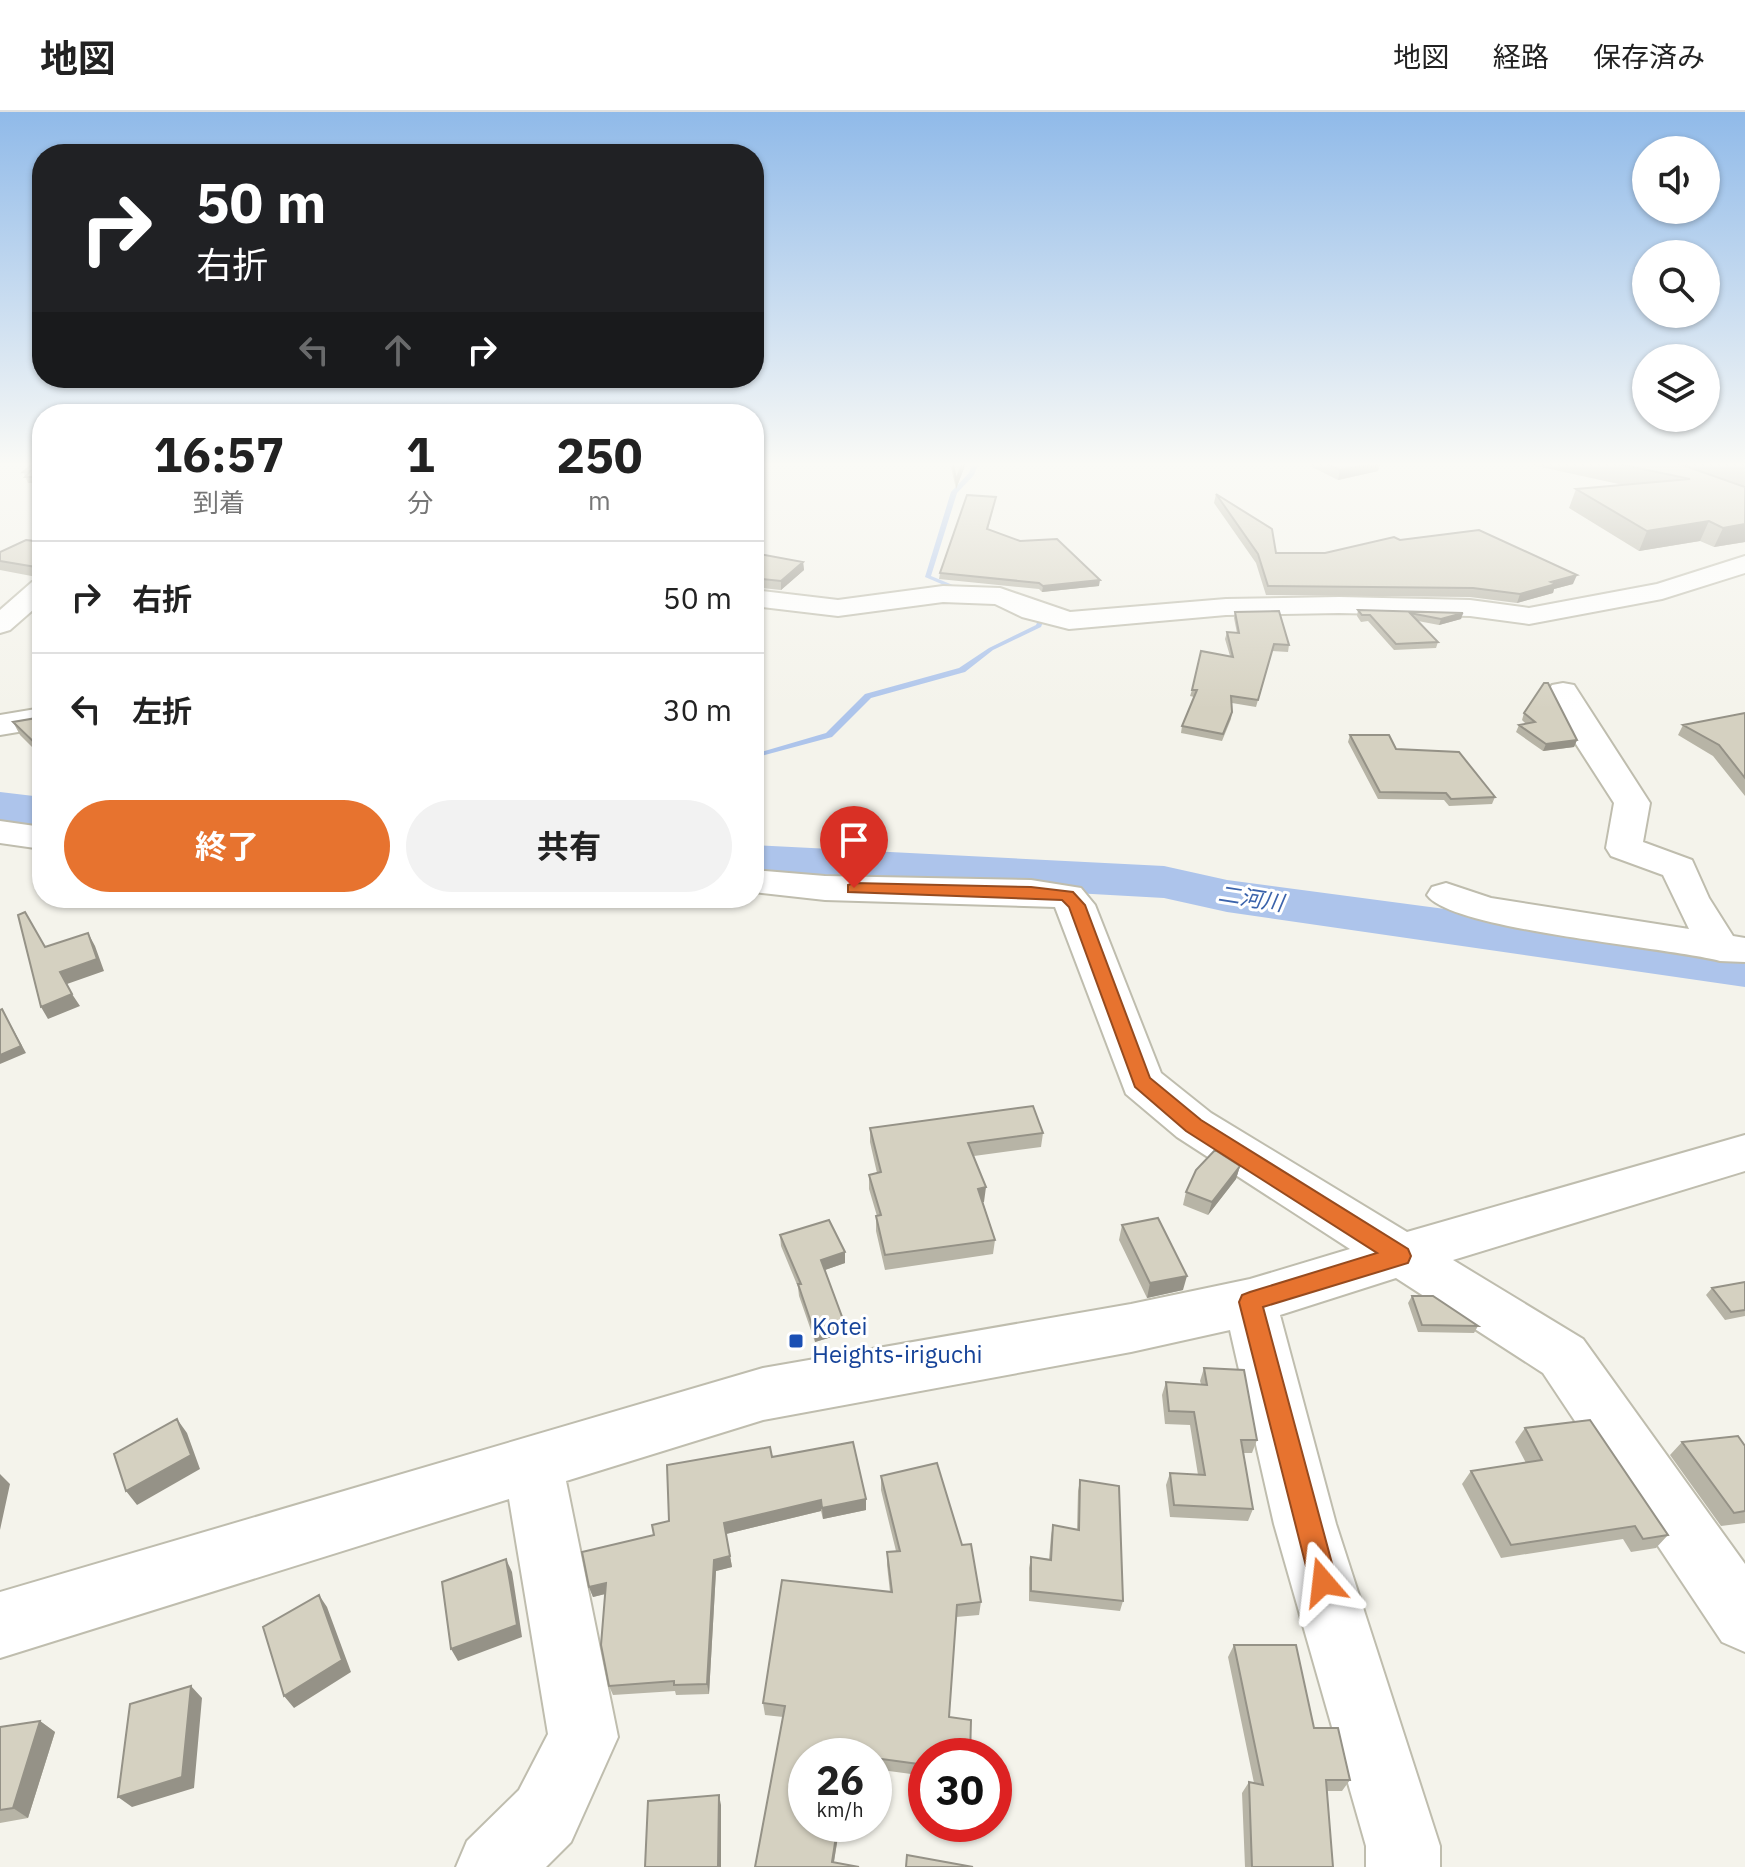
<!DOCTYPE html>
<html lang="ja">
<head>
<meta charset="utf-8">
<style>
	:root { --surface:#fff; --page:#f2f2f2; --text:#222; --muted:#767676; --line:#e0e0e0; --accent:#e7732f }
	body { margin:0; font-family:"IBM Plex Sans","Noto Sans JP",sans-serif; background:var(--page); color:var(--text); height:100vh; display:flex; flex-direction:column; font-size:30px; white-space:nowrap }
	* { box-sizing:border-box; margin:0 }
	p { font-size:26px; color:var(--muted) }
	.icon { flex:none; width:44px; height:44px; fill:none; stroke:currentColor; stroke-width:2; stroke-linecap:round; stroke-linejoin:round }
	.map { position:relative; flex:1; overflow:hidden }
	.side { position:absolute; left:32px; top:292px; width:732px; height:504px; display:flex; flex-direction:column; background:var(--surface); border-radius:32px; box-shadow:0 2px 6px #0004 }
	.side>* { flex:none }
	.hud { position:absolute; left:32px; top:32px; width:732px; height:244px; border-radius:32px; box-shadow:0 2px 6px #0004; background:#202124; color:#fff; overflow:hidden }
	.buttons { position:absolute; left:1632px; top:24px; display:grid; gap:16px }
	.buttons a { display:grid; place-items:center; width:88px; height:88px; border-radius:50%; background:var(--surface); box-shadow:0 2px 6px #0004; font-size:40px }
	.speed { position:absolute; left:788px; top:1626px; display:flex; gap:16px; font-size:40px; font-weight:700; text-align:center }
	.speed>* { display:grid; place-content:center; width:104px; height:104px; border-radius:50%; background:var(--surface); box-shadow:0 2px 6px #0004; line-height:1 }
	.speed small { font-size:20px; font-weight:400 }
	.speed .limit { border:12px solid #d22; background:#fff; color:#111 }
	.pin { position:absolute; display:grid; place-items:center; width:68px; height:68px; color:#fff; margin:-82px -34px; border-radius:50% 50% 50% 0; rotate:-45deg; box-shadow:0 0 8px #0007 }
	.pin .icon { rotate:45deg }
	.me { position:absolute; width:88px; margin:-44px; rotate:343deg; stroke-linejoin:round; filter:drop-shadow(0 0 6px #0008) }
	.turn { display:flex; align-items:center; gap:28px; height:168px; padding:0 32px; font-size:36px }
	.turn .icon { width:104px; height:104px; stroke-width:2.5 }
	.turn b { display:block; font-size:56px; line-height:68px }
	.lanes { display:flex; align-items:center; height:76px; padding:0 32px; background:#0003; justify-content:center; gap:40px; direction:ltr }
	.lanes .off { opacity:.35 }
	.eta { display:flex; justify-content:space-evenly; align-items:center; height:136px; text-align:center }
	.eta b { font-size:48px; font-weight:700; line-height:56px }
	.button { display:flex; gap:16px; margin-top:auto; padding:16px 32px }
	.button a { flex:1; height:92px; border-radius:48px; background:var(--accent); color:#fff; font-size:32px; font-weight:700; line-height:92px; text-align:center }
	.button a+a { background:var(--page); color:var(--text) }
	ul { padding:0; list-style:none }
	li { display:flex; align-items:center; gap:24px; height:112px; padding:0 32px; border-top:2px solid var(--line) }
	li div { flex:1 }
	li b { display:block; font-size:30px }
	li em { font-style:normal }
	header { display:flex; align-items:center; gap:48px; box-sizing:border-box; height:112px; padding:0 40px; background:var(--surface); border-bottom:2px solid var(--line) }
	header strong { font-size:38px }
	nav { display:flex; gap:44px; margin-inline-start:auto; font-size:28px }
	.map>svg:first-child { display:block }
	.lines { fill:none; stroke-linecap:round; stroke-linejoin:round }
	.stream { fill:#adc4eb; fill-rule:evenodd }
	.river { fill:#adc4eb; fill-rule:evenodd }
	.minor-casing { stroke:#bfbdae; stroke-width:4 }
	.minor { fill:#fff; fill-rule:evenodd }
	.wall { fill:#b7b4a6 }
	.shaded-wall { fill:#959287 }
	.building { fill:#d5d1c1; stroke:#959287; stroke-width:2 }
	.route { fill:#e7732f; stroke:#964b1f; stroke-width:2 }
	.transit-dot { fill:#1a4fb4; stroke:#fff; stroke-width:3 }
	.labels { text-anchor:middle; stroke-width:6; stroke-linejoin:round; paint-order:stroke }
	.water-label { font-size:22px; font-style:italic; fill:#3b63ab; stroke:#fff }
	.near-transit-label { font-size:24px; fill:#164399; stroke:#fff; text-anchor:start }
</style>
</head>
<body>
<header>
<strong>地図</strong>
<nav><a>地図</a><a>経路</a><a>保存済み</a></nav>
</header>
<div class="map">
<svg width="1745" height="1755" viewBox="0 0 1745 1755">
	<rect width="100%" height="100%" fill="#f4f3eb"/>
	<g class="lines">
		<!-- stream -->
		<path class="stream" d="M973,351H979L974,363L957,381L931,464L960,476V478L958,479L925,465L951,380L969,361Z
			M1043,497L1048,498L1041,515L993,538L965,560L871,586L832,625L754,646V642L826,621L865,582L959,556L989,536L1036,513Z"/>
		<!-- river -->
		<path class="river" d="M0,680L42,685V715L0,710Z
			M754,733L1164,754L1227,768L1745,837V875L1227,800L1164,786L754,763Z"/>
		<defs>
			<path id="minor" d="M1745,444V461L1662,487L1529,512L1470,504L1339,501L1226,503L1069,517L1022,505L995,492L943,490L838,504L754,494V478L838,488L943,474L1000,476L1070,500L1226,487L1339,485L1470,488L1529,496L1657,472Z
				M42,468V490L10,518L0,521V498L32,470Z
				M1563,571L1574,573L1650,691L1643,730L1692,748L1709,786L1733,824L1745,826V850L1720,849C1667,835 1451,818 1427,783L1432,775L1446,771L1491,786L1689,817L1663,763L1611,744L1606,736L1614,691L1576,632L1548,580L1552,573Z
				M42,596V616L0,623V603Z
				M0,709L42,715V737L0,731Z
				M754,758L825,764L1031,768L1081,776L1095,793L1161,961L1211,1001L1407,1120L1745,1023V1059L1453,1148L1583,1227L1745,1452V1540L1722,1530L1543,1261L1396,1166L1280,1203L1336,1412L1440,1734V1755H1366V1734L1274,1412L1230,1218L1131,1240L763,1308L566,1369L618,1625L571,1730L546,1755H456L467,1729L519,1678L548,1622L509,1387L0,1546V1480L763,1256L1131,1192L1250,1167L1350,1137L1177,1025L1126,982L1055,795L825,788L754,780Z"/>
		</defs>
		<!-- minor casing -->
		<use href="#minor" class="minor-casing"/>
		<!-- minor -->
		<use href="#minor" class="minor"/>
	</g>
	<!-- wall -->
	<path class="wall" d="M42,351V371H28L23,360L28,355L27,352Z
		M950,351H966L956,377Z
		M1304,351H1383V353L1379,354L1378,359L1338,368Z
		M1523,351H1677L1707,362L1679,351H1745V430L1714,435L1700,429L1639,439L1569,396L1576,377L1623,373Z
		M1216,382L1276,441H1325L1400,428L1573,472L1554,477L1553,481L1517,491L1470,485L1266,483L1256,451L1214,391Z
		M996,385L988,417L1099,474L1042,480L1039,477L939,467L940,461Z
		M42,430V466L0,458V440Z
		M754,441L803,450L804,458L781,478L754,475Z
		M1358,498L1463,501L1461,507L1439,513L1418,509L1438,530L1436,536L1394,538L1368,509L1361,510L1357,504Z
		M1235,500L1289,533L1288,540L1272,539L1256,595L1232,591V600L1231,607L1222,629L1181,621L1182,614L1194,585L1190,584L1192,578L1230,544L1225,527L1227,520L1237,521L1234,506Z
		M42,600V645L20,623L13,610L36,606Z
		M1524,601L1577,628L1574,635L1543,639L1516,620L1519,613L1526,612L1522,608Z
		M1745,601V684L1713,644L1678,623L1683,613Z
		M1350,623L1396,637L1495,685L1492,692L1449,694L1444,688L1378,687L1348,630Z
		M870,1016L1043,1021L1041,1035L974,1044L984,1090H983L995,1128L993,1142L885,1158L876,1119V1104H877L869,1077V1063L877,1061L870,1030Z
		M1240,1054L1236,1067L1208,1103L1183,1093L1186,1080Z
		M1122,1113L1183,1178L1147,1186L1119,1128Z
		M780,1123L845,1151L825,1158L844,1210L845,1221L815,1230L799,1184L798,1175L781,1134Z
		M1745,1170V1204L1725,1208L1706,1183L1712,1176Z
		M1412,1184L1478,1214L1474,1221L1418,1220L1408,1191Z
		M1204,1256L1257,1328L1252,1341H1243L1253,1397L1248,1409L1170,1405L1166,1373L1170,1361L1198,1363L1190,1313L1165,1312L1162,1283L1166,1270L1201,1272L1200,1269Z
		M1525,1316L1668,1423L1656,1436L1631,1440L1623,1427L1501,1446L1462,1372L1471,1359L1526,1351L1515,1330Z
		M1682,1330L1745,1334V1411L1721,1414L1670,1343Z
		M772,1345L866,1398L823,1407L821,1399L726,1422L732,1455L716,1459L709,1582L676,1583L675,1579L613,1583L609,1574L605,1482L593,1485L589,1475L654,1423L669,1409Z
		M881,1364L981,1490L979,1503L956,1505L926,1644V1664L874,1657V1644H806V1712H840L834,1750L755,1755L783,1605L765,1603L763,1591L890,1480L887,1453V1440L896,1439L881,1378Z
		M1080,1368L1123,1489L1120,1499L1029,1489V1456L1031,1445L1049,1447L1051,1424L1053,1413L1077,1418L1078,1379Z
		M1234,1533L1314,1616L1350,1668L1342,1679H1327L1333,1755H1245L1242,1681L1249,1670L1254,1671L1228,1545Z
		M40,1609L55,1620L28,1706L0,1711V1615Z"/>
	<!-- shaded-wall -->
	<path class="shaded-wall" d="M963,351H966L956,377V368Z
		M1372,351H1383V353L1379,354L1378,359L1338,368L1340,358Z
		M1709,409L1700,429L1639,439L1647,419Z
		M1745,412V430L1714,435L1723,416Z
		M803,450L804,458L781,478V469Z
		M1577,463L1573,472L1554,477L1553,481L1517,491L1520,482L1551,470Z
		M1100,468L1099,474L1042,480L1043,474Z
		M1463,501L1461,507L1439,513L1441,507Z
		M1577,628L1574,635L1543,639L1546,632Z
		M88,821L95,834L104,859L67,872L60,860Z
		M72,882L80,894L48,907L41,895Z
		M2,897L26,941L0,952V943Z
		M1240,1054L1236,1067L1208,1103L1212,1090Z
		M986,1075L984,1090L977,1091L978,1077Z
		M845,1140V1151L822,1159L821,1148Z
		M1187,1164L1183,1178L1147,1186L1150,1171Z
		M844,1210L845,1221L815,1230L814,1219Z
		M177,1307L187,1321L200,1357L137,1393L126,1379Z
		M0,1362L10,1372L0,1418Z
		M866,1387V1398L823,1407L822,1396Z
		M821,1388V1399L726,1422L724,1411Z
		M730,1444L732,1455L716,1459L709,1582L707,1572L714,1448Z
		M506,1447L512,1460L522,1525L458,1549L451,1537Z
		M606,1471L609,1481L593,1485L589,1475Z
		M319,1483L327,1495L351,1560L294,1596L284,1584Z
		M191,1574L202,1586L194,1676L132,1695L118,1685Z
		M40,1609L55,1620L28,1706L13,1696Z
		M719,1683L721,1693V1755H718Z
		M838,1712H840L833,1755L832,1750Z"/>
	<!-- building -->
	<path class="building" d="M42,351V365H25L30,359L23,360L32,352H27Z
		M953,351H963L956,368Z
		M1325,351H1377L1340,358Z
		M1614,351H1677L1745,375V412L1723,416L1709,409L1647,419L1576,377L1690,367Z
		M1216,382L1272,417L1276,441H1325L1394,425L1400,428L1479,418L1577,463L1551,470L1556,472L1520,482L1473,476L1268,474L1258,442Z
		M967,383L996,385L987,417L1020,429L1057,427L1100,468L1043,474L1039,471L940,461Z
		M26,428L42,430V456L0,449V440Z
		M754,441L803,450L781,469L754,466Z
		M1358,498L1463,501L1441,507L1410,501L1438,530L1396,532L1370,503H1362Z
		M1279,499L1289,533L1274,532L1258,588L1231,584L1232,600L1223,622L1182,614L1197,578H1192L1201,539L1233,545L1227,520L1239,521L1235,500Z
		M1544,571H1548L1577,628L1546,632L1519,613L1535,610L1524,601Z
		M38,600H42V638L13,610L36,606Z
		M1745,601V666L1719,633L1683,613Z
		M1350,623H1389L1396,637L1459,640L1495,685L1451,687L1446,681L1380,680Z
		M25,800L45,835L88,821L97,847L60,860L72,882L41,895L18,803Z
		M2,897L21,934L0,943V898Z
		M1033,994L1043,1021L968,1031L986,1075L978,1077L995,1128L885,1143L876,1104L881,1103L869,1063L881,1060L870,1016Z
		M1215,1038L1240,1054L1212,1090L1186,1080L1196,1058Z
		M1158,1106L1187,1164L1150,1171L1122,1113Z
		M829,1108L845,1140L821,1148L844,1210L814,1219L798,1172H801L780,1123Z
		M1745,1170V1198L1731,1200L1712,1176Z
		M1412,1184H1433L1478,1214L1422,1213Z
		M1204,1256L1244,1258L1257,1328H1241L1253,1397L1174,1393L1170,1361L1205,1363L1194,1300L1169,1299L1166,1270L1207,1273Z
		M177,1307L191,1343L126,1379L114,1342Z
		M1590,1308L1668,1423L1643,1427L1635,1414L1511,1433L1471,1359L1542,1348L1525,1316Z
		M1738,1324L1745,1334V1399L1734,1401L1682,1330Z
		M853,1330L866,1387L822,1396L821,1388L724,1411L730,1444L714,1448L707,1572L674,1573V1569L609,1574L601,1533L606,1471L589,1475L582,1440L654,1423L652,1413L669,1409L667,1353L770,1335L772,1345Z
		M937,1351L962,1433L971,1432L981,1490L957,1493L949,1605L971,1608L970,1644H926V1653L874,1646V1644L848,1642V1644H806V1712H838L832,1750L859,1755H755L785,1594L763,1591L782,1468L892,1480L887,1440L900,1439L881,1364Z
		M1080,1368L1119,1374L1123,1489L1031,1479V1445L1051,1448L1053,1413L1079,1418Z
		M506,1447L517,1513L451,1537L442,1470Z
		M319,1483L342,1548L284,1584L263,1515Z
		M1234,1533H1296L1314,1616H1338L1350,1668H1326L1333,1755H1252L1249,1670L1263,1673Z
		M191,1574L182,1665L118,1685L130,1592Z
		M40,1609L13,1696L0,1698V1615Z
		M719,1683L718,1755H645L648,1689Z
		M907,1743L973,1755H906Z"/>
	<!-- sky -->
	<linearGradient id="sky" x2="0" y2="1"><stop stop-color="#90bae9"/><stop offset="0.59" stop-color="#fafaf6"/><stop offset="1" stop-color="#fafaf6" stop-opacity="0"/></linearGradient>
	<rect width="1745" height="597" fill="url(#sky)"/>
	<!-- route -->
	<path class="route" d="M854,771L1031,775L1073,780L1085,793L1150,966L1201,1008L1408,1137L1411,1144L1408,1151L1263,1195L1337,1470L1333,1480L1323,1484L1314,1480L1310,1470L1239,1190L1242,1183L1250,1180L1377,1141L1186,1019L1135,975L1069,795L1062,788L848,780V773Z"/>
	<!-- markers -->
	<rect class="transit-dot" x="788" y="1221" width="16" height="16" rx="4"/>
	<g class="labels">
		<!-- water labels -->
		<g class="water-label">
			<text transform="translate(1251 786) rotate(9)" y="8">二河川</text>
		</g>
		<!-- near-transit labels -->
		<g class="near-transit-label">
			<text x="812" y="1223">Kotei<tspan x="812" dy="28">Heights-iriguchi</tspan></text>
		</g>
	</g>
</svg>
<div class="buttons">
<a><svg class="icon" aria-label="sound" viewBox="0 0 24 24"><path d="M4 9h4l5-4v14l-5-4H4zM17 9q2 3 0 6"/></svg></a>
<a><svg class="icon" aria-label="search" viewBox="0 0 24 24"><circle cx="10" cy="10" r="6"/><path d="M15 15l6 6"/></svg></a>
<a><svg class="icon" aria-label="layers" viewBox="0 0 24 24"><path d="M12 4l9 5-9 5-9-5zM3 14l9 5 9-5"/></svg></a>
</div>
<div class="speed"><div>26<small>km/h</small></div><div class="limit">30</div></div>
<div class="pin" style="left:854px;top:776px;background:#d93025"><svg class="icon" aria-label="arrive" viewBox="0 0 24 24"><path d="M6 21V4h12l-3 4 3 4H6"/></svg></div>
<svg class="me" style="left:1323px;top:1470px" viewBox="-20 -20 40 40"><path d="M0-17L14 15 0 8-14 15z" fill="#e7732f" stroke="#fff" stroke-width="4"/></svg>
<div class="hud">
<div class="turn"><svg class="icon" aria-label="right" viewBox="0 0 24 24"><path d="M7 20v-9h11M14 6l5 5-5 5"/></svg><div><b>50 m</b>右折</div></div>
<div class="lanes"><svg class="icon off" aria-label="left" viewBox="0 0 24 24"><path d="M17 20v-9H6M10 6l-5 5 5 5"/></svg><svg class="icon off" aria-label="ahead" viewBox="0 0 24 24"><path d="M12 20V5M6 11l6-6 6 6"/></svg><svg class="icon" aria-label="right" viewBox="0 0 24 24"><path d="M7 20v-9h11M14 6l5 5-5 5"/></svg></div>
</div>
<section class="side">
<div class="eta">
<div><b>16:57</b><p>到着</p></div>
<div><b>1</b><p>分</p></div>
<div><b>250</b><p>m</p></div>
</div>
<ul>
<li><svg class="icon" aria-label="right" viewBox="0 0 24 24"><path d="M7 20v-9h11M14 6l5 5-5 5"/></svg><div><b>右折</b></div><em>50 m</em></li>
<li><svg class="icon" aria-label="left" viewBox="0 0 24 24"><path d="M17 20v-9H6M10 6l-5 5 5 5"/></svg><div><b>左折</b></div><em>30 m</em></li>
</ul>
<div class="button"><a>終了</a><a>共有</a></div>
</section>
</div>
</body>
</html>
